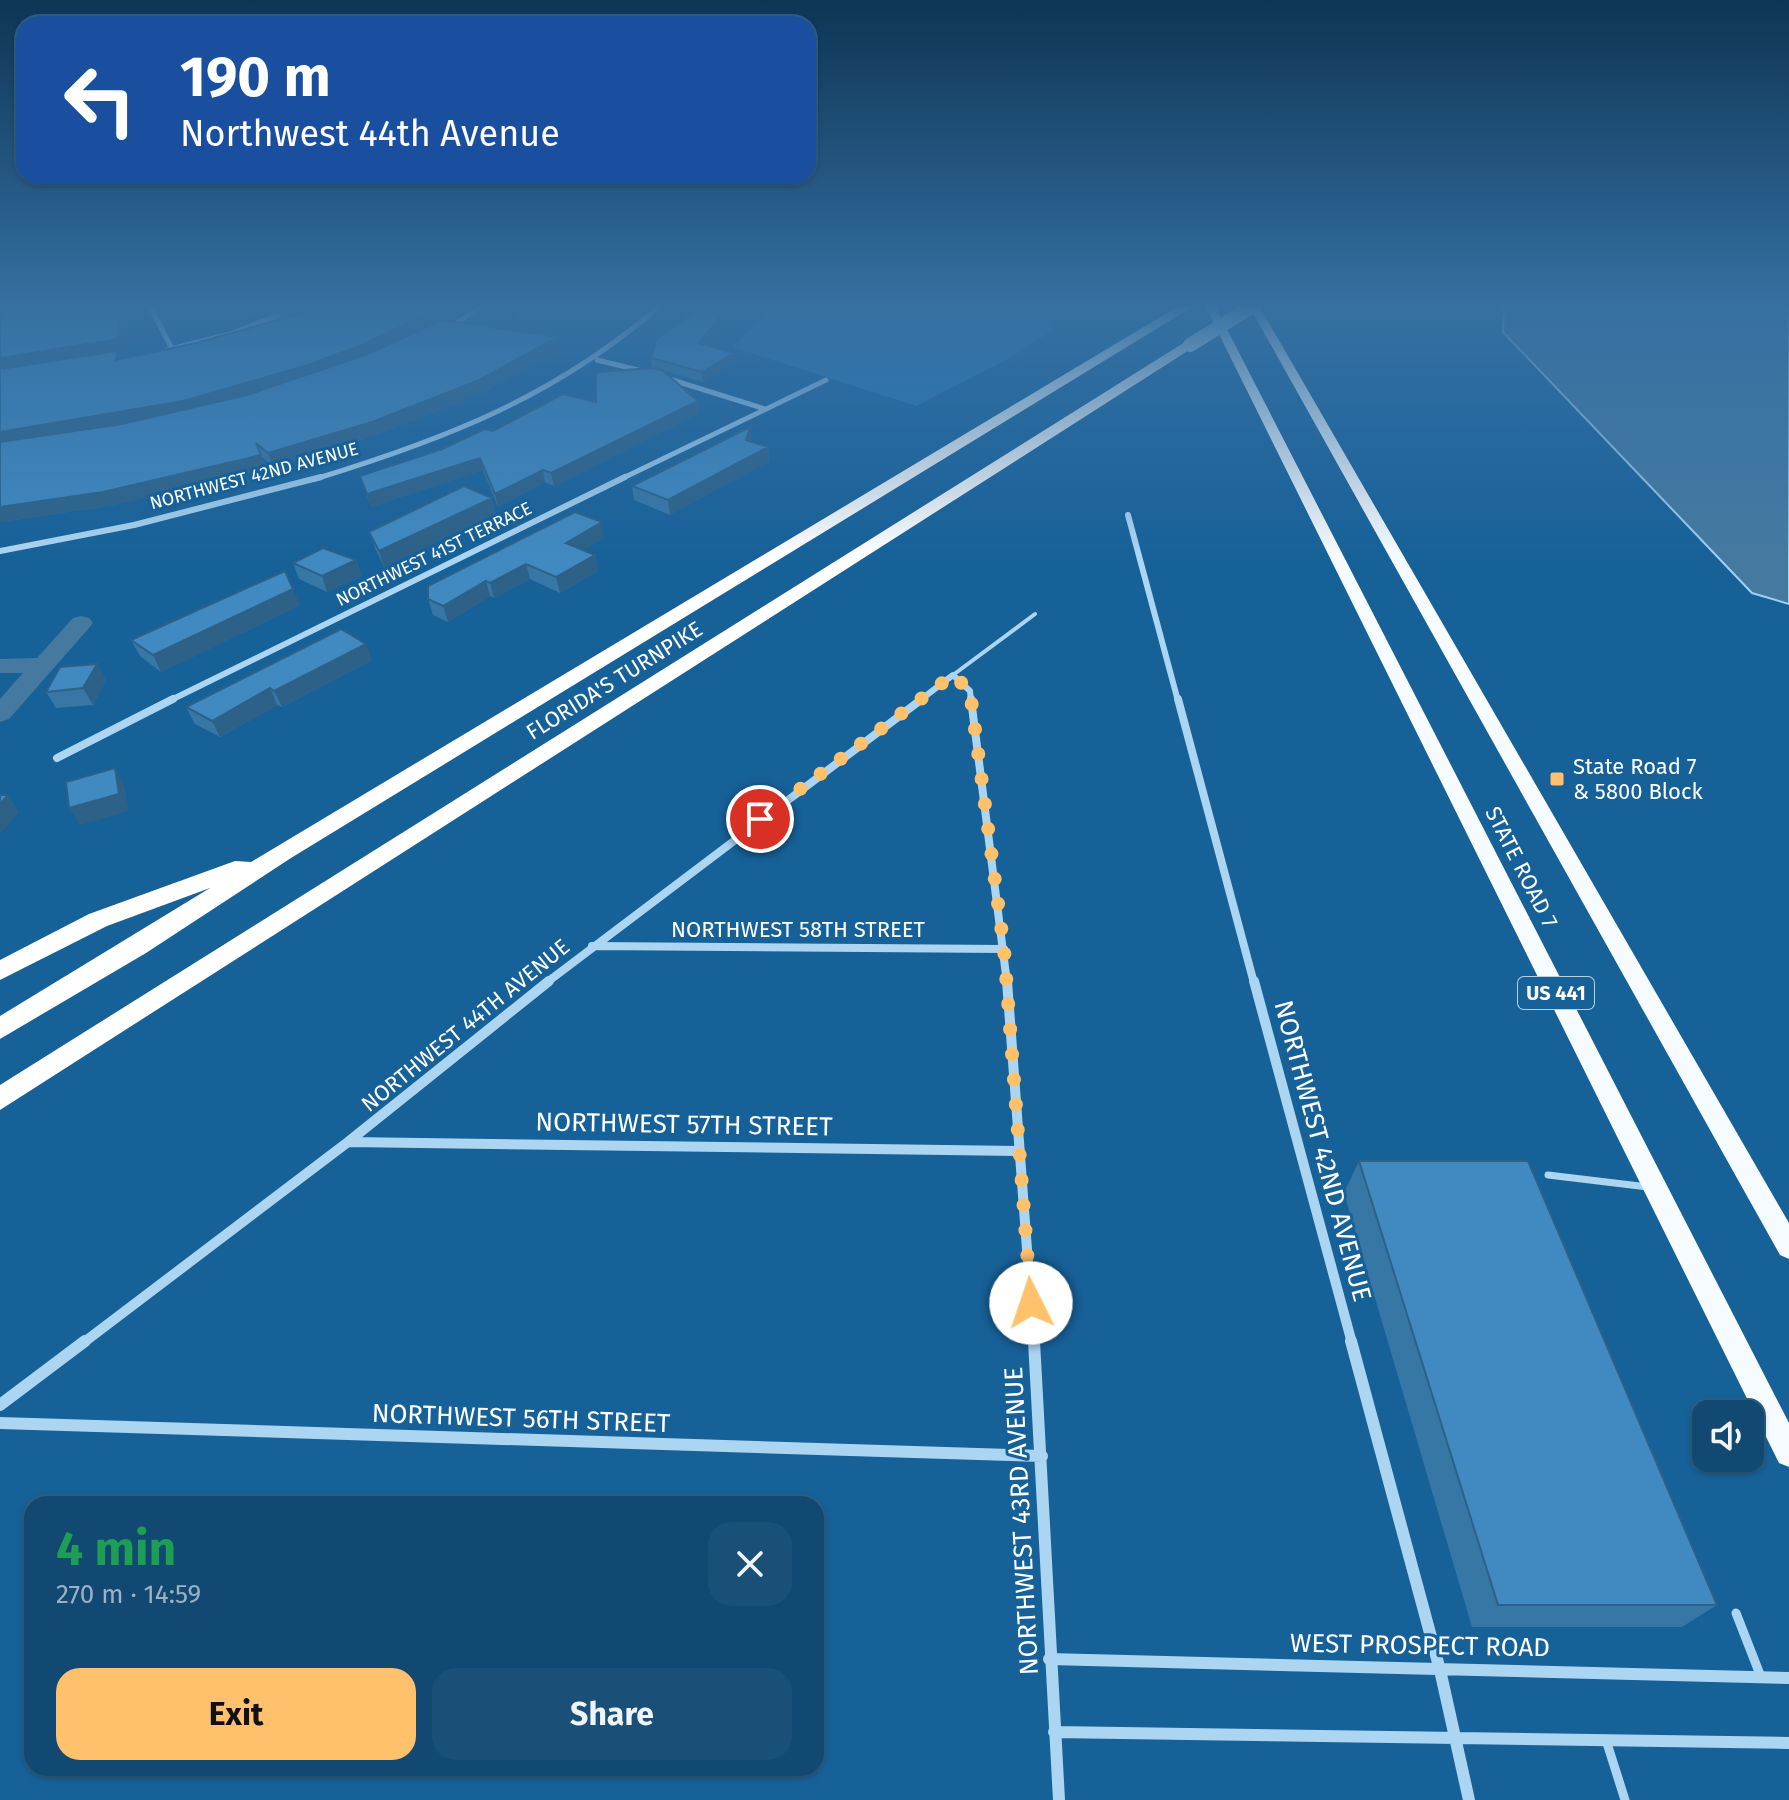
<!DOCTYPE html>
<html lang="en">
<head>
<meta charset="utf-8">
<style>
	:root { --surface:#114973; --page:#1a5078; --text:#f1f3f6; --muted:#9cb2c4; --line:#306185; --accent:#ffc16c }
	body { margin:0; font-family:"Fira Sans",sans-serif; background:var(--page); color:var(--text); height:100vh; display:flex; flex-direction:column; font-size:30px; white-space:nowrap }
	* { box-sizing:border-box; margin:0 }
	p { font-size:26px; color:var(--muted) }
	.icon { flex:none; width:44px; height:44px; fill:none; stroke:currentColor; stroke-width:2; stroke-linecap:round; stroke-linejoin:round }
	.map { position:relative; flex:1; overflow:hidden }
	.panel { position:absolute; left:24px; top:1496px; width:800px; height:280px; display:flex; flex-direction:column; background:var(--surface); border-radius:24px; box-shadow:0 2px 6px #0004,0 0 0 2px var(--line) }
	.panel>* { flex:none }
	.hud { position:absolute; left:16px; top:16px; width:800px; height:168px; border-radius:24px; box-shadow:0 2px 6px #0004,0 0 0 2px var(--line); background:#1a4fa0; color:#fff; overflow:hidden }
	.controls { position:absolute; left:1692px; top:1400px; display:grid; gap:16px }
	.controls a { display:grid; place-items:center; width:72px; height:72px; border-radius:16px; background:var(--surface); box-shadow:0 2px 6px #0004,0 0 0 2px var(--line); font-size:40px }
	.pin { position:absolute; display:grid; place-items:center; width:68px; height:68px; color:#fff; margin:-34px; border:4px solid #fff; border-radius:50%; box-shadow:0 2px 8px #0007 }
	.me { position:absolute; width:88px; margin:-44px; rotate:356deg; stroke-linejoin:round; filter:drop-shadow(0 0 6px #0008) }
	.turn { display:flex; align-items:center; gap:28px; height:168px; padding:0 32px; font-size:36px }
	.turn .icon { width:104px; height:104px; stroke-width:2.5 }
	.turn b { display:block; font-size:56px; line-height:68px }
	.round { display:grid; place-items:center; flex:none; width:84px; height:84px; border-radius:24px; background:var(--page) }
	.summary { display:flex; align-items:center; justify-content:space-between; height:136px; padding:0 32px }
	h1 { font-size:48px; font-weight:700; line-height:60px; color:#1e9e55 }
	.action { display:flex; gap:16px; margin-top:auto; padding:16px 32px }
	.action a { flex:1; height:92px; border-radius:24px; background:var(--accent); color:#111; font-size:32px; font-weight:700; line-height:92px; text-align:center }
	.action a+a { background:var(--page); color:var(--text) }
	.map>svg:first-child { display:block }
	.green { fill:#277ab6 }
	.water { fill:#4579a0; stroke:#9ed1f4; stroke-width:2 }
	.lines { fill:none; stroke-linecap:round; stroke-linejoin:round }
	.canal { fill:#4579a0; fill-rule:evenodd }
	.service-far2 { stroke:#acd5f2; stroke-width:4 }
	.service-far1 { stroke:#acd5f2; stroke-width:7 }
	.service { stroke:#acd5f2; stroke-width:9 }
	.minor-far4 { stroke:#acd5f2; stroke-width:5 }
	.minor-far3 { stroke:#acd5f2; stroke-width:6 }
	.minor-far2 { stroke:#acd5f2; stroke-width:8 }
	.minor-far1 { stroke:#acd5f2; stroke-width:10 }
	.minor { stroke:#acd5f2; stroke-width:12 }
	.primary { fill:#f6fbff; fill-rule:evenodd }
	.motorway { fill:#fff; fill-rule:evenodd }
	.motorway-bridge { stroke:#fff; stroke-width:14 }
	.wall { fill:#3777a6 }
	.shaded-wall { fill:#2d6187 }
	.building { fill:#408ac1; stroke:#2d6187; stroke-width:2 }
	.route { stroke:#ffc16c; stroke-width:14; stroke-dasharray:0 25.2 }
	.poi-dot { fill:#ffc16c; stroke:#176199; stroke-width:3 }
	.labels { text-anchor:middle; stroke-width:6; stroke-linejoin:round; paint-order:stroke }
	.far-street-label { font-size:18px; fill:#fff; stroke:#176199 }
	.shield { fill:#176199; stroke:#b9d0e0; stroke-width:2 }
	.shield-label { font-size:20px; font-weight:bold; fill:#fff }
	.street-label { font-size:22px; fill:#fff; stroke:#176199 }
	.poi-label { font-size:22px; fill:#fff; stroke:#176199; text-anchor:start }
	.near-street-label { font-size:26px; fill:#fff; stroke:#176199 }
</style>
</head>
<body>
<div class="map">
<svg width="1789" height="1800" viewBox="0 0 1789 1800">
	<rect width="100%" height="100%" fill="#176199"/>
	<!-- green -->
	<path class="green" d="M770,304H1046L1053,330L1008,359L916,406L732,347L759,321Z"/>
	<!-- water -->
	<path class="water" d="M1504,304H1789V604L1752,593L1503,332Z"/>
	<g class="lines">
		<!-- canal -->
		<path class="canal" d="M81,616L89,618L93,623L89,628L9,719L0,722V699L23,673H0V659L37,658L73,618Z"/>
		<!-- service-far2 -->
		<path class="service-far2" d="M953,675L1035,614"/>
		<!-- service-far1 -->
		<path class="service-far1" d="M1548,1175L1648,1187"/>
		<!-- service -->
		<path class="service" d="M1736,1613L1761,1677
			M1606,1740L1625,1800"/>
		<!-- minor-far4 -->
		<path class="minor-far4" d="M149,304L172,349
			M449,328L485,304
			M167,350L230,334L307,304
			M597,360L642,371
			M663,377L765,409
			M315,479C446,439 557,396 662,304
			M621,479L826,380"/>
		<!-- minor-far3 -->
		<path class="minor-far3" d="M1128,515L1178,701
			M0,551L134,525L321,477
			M169,701L625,477
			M919,701L953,675L970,691L971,701"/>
		<!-- minor-far2 -->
		<path class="minor-far2" d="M971,699L1007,983
			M1178,699L1254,983
			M57,758L173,699
			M592,946L1004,949
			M546,983L922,699"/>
		<!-- minor-far1 -->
		<path class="minor-far1" d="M1007,981L1034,1343
			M1254,981L1352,1343
			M349,1142L1020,1151
			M83,1343L348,1142L549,981"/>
		<!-- minor -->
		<path class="minor" d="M1034,1341L1059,1800
			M1351,1341L1440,1670L1469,1800
			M0,1405L85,1341
			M0,1423L1042,1456
			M1049,1659L1789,1678
			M1054,1732L1789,1743"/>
		<!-- primary -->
		<path class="primary" d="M1204,304H1214L1789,1423V1467L1779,1463Z
			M1248,304H1258L1789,1223V1259L1780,1255Z"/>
		<!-- motorway -->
		<path class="motorway" d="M1182,304H1197L291,858L146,953L0,1039V1016L210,888L107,926L0,980V960L89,914L235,861L251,862Z
			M1185,342L1197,345L0,1110V1085Z"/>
		<!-- motorway-bridge -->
		<path class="motorway-bridge" d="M1190,345L1256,304"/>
	</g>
	<!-- wall -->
	<path class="wall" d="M0,304H131L128,306L124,352L118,353L121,359L196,343L281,319L277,309L260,315L210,304H452L454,315L443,320L561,350L480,394L376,435L273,467L262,457L267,469L109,506L0,522Z
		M510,304H548L521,323L512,311Z
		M704,304H738L706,345L734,353L735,362L703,382L654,368L698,401L699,413L554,486L545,482L498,507L483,470L371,507L360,476L493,431L596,402L652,367L651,358Z
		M750,427L751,442L768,447L769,461L670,515L634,500L632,486Z
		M496,513L384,567L375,548L369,532Z
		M604,538L583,550L595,555L598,571L560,593L530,579L494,598L490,596L448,622L433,615L428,599V586Z
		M356,560L361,576L327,592L299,579L293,563Z
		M300,605L161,672L140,656L131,640Z
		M372,660L282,707L277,705L220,737L195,724L186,707Z
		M97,664L106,680L93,705L56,708L46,692Z
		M1359,1161L1717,1605L1682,1627H1472L1344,1193Z"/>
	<!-- shaded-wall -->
	<path class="shaded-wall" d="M122,304H131L128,306L124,352L118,353L122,363L0,371V358Z
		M257,304H290L277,307V309L260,315Z
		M447,304H452L454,315L368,356L188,414L0,446V432Z
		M529,304H548L521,323L518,311Z
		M730,304H738L700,352L699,343Z
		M558,337L561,350L480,394L376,435L273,467L268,453Z
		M734,353L735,362L703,382L702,372Z
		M698,401L699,413L554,486L551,473Z
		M750,427L751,441L747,454L746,440Z
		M768,447L769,461L670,515L668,500Z
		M261,455L267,469L109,506L0,522V507Z
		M480,458L483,470L371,507L367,494Z
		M543,470L545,482L498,507L495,494Z
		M492,498L496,513L384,567L379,551Z
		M602,522L604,538L569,559L566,543Z
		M595,555L598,571L560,593L556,577Z
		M356,560L361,576L327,592L322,576Z
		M526,564L530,579L494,598L490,583Z
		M486,581L490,596L448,622L443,606Z
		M293,589L300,605L161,672L153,655Z
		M366,644L372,660L282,707L274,691Z
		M97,664L106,680L93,705L83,688Z
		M270,688L277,705L220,737L212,721Z
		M115,768L124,785L129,811L80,825L69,808Z
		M8,795L19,812L0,834V804Z"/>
	<!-- building -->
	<path class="building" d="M0,304H122L118,339L0,358Z
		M286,304H447L364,344L305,366L183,401L0,432V369L117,351L116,360L196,343L303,313L277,307Z
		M513,304H529L518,311Z
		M704,304H730L699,343L734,353L702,372L651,358L656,340Z
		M442,320L558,337L477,381L372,422L268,453L256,443L261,455L103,492L0,507V442L122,424L247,395L368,354Z
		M653,368L662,370L698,401L551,473L543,470L495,494L480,458L367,494L360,476L442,449L485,429L493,431L563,394L596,402V372Z
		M750,427L746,440L768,447L668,500L632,486Z
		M464,486L492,498L379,551L369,532Z
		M575,512L602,522L566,543L595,555L556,577L526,564L490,583L486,581L443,606L428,599V586Z
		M323,548L356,560L322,576L293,563Z
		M285,571L293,589L153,655L131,640Z
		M341,629L366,644L274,691L270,688L212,721L186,707Z
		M97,664L83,688L46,692L60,667Z
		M115,768L119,794L69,808L66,782Z
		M0,795H8L0,804Z
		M1359,1161H1528L1717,1605H1498Z"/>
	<!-- sky -->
	<linearGradient id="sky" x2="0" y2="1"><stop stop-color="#0d3554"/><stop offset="0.55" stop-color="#3670a2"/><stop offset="1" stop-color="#3670a2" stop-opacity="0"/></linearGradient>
	<rect width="1789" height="556" fill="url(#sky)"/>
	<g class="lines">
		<!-- route -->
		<path class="route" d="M760,819L953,675L970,691L1004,949L1031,1303"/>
	</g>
	<!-- markers -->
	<rect class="poi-dot" x="1549" y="771" width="16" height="16" rx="4"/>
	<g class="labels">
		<!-- far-street labels -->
		<g class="far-street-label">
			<text transform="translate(254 476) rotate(-15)" y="6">NORTHWEST 42ND AVENUE</text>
			<text transform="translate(434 554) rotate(-26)" y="6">NORTHWEST 41ST TERRACE</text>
		</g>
		<!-- shield labels -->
		<rect class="shield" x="1518" y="977" width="76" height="32" rx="6"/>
		<g class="shield-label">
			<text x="1556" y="1000">US 441</text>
		</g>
		<!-- street labels -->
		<g class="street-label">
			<text transform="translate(614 680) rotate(-32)" y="8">FLORIDA'S TURNPIKE</text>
			<text transform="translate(1522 867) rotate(63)" y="8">STATE ROAD 7</text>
			<text x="798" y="937">NORTHWEST 58TH STREET</text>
			<text transform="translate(465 1025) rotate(-39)" y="8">NORTHWEST 44TH AVENUE</text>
		</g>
		<!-- poi labels -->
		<g class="poi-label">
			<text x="1573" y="774">State Road 7<tspan x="1573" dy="25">&amp; 5800 Block</tspan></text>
		</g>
		<!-- near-street labels -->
		<g class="near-street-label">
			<text transform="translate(684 1124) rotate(1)" y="9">NORTHWEST 57TH STREET</text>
			<text transform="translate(1323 1151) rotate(75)" y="9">NORTHWEST 42ND AVENUE</text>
			<text transform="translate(521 1418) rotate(2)" y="9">NORTHWEST 56TH STREET</text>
			<text transform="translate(1021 1521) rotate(-93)" y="9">NORTHWEST 43RD AVENUE</text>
			<text transform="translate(1420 1645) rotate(1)" y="9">WEST PROSPECT ROAD</text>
		</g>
	</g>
</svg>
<div class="controls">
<a><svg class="icon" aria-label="sound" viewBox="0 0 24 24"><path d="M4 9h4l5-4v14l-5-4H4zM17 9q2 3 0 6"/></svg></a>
</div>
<div class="pin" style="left:760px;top:819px;background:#d93025"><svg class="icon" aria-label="arrive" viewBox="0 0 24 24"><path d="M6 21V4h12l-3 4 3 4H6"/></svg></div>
<svg class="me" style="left:1031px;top:1303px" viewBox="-20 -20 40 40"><circle r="19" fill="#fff"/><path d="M0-13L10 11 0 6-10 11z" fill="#ffc16c"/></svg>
<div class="hud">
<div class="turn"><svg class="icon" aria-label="left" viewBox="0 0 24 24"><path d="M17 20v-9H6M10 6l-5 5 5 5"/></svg><div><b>190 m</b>Northwest 44th Avenue</div></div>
</div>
<section class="panel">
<div class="summary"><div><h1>4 min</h1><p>270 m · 14:59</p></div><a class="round"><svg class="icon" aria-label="close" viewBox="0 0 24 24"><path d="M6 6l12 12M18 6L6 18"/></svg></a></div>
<div class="action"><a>Exit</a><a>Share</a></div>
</section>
</div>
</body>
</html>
